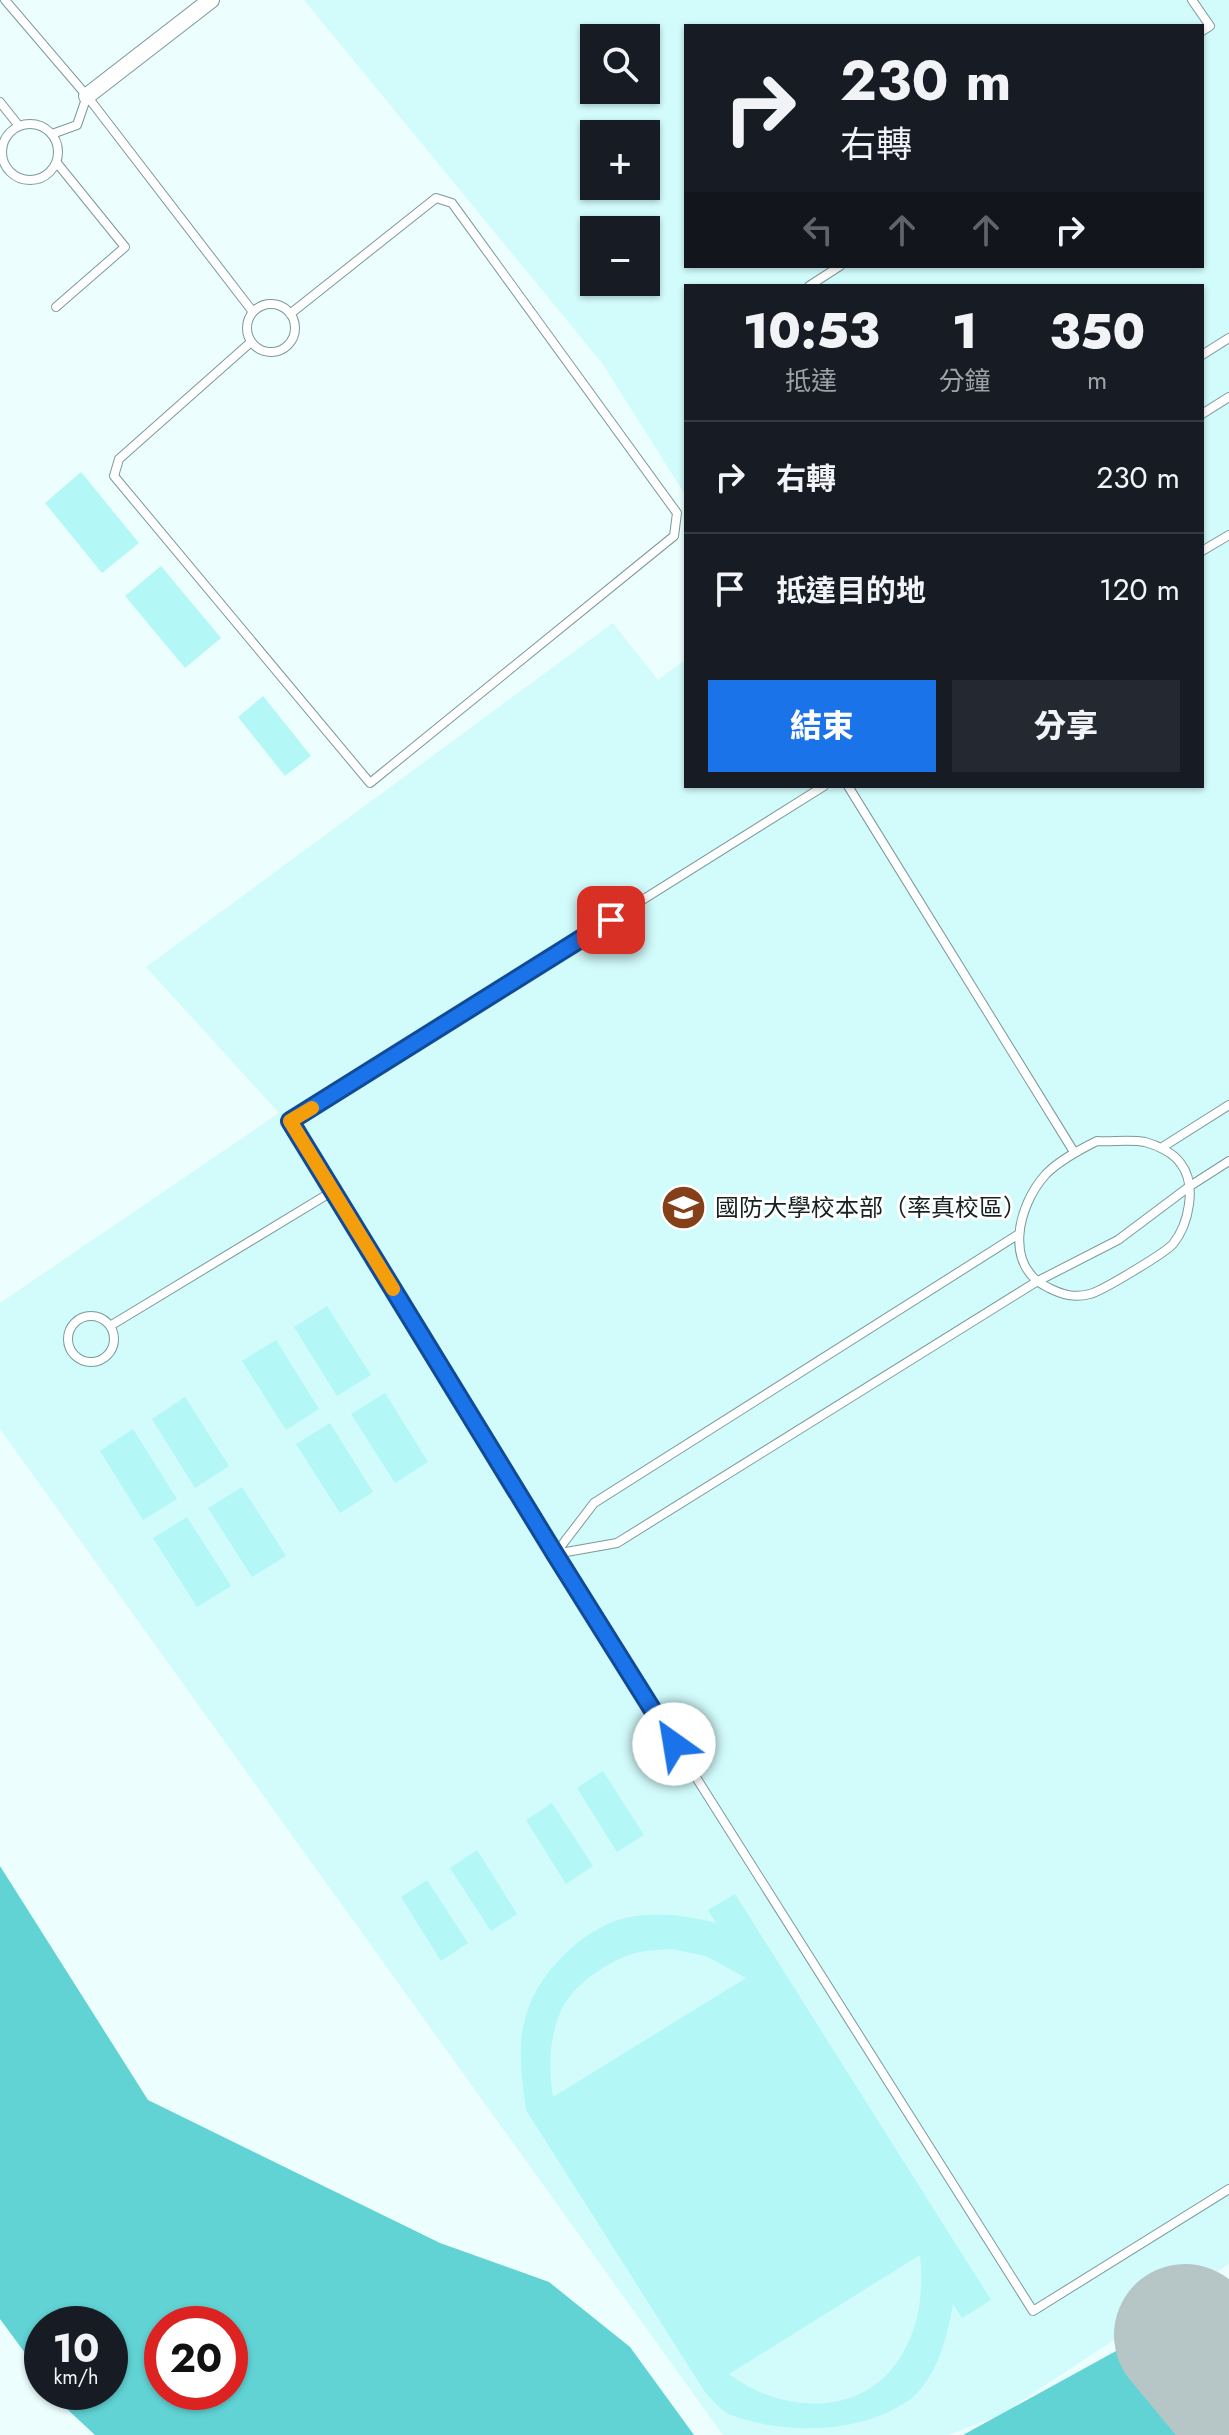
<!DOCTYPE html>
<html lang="zh-TW">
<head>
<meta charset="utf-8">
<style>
	:root { --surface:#171b24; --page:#242831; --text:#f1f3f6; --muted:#9ea1a6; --line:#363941; --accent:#1a73e8 }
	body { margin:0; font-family:Jost,"Noto Sans TC",sans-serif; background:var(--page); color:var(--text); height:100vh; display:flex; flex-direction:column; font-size:30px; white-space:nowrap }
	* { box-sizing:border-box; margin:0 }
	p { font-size:26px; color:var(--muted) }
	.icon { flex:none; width:44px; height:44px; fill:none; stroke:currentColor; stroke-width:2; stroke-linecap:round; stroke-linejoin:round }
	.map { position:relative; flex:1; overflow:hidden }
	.drawer { position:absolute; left:684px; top:284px; width:520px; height:504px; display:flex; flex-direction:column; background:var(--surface); border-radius:0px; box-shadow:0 2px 6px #0004 }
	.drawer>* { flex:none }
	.hud { position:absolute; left:684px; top:24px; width:520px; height:244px; border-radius:0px; box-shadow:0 2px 6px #0004; background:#171b24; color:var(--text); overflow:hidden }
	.controls { position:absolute; left:580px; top:24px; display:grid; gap:16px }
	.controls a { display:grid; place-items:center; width:80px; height:80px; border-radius:0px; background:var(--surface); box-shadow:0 2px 6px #0004; font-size:40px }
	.speed { position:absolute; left:24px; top:2306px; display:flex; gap:16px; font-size:40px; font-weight:700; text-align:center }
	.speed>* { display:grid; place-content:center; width:104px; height:104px; border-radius:50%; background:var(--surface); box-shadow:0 2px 6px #0004; line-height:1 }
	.speed small { font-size:20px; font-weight:400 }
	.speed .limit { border:12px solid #d22; background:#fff; color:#111 }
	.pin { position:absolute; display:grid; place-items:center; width:68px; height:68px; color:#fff; margin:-34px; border-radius:16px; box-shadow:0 4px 12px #0006 }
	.me { position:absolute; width:88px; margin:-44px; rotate:328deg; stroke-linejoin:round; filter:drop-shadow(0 0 6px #0008) }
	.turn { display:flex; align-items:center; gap:28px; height:168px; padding:0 24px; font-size:36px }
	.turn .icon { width:104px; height:104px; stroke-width:2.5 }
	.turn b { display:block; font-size:56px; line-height:68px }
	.lanes { display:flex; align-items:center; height:76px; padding:0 24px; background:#0003; justify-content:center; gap:40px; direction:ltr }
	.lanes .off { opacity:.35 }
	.eta { display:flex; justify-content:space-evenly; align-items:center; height:136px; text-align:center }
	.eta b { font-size:48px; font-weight:800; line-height:56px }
	.action { display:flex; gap:16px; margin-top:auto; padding:16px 24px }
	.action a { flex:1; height:92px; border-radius:0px; background:var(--accent); color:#fff; font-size:32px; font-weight:800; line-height:92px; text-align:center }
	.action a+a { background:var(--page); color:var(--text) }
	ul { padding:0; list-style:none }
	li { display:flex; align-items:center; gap:24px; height:112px; padding:0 24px; border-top:2px solid var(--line) }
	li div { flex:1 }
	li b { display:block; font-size:30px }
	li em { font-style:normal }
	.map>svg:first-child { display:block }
	.built { fill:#d2fbfb; fill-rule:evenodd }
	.green { fill:#b4f7f7; fill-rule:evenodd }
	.forest { fill:#61d3d5; fill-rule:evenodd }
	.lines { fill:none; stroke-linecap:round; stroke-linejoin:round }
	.runway { stroke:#b6c6c6; stroke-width:142 }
	.service-casing { stroke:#7c9999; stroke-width:10 }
	.minor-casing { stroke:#7c9999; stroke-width:18 }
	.service { stroke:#fff; stroke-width:8 }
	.minor { stroke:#fff; stroke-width:16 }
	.route-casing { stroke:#114b97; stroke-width:20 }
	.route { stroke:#1a73e8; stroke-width:14 }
	.slow { stroke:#f59e0b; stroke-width:14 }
	.labels { text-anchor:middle; stroke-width:6; stroke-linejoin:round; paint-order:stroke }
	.poi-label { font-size:24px; fill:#162121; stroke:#fff; text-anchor:start }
</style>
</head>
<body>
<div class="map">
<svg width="1229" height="2435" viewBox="0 0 1229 2435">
	<rect width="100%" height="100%" fill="#ecfefe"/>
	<!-- built -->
	<path class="built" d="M304,0H1229V2264L1000,2415L948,2435H723L0,1429V1303L279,1113L146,967L613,623L658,680L686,659V786H1202V286H686V496L602,363ZM686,26H1202V266H686ZM594,38H646V90H594ZM594,134H646V186H594ZM594,230H646V282H594Z"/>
	<!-- green -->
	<path class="green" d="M81,472L139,543L102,573L45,503Z
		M161,566L221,638L185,668L125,596Z
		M263,696L311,756L285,776L238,717Z
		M327,1306L371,1375L337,1396L294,1327Z
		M276,1340L319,1409L286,1430L242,1361Z
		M385,1393L428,1462L395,1483L351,1414Z
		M185,1397L229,1466L195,1488L152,1419Z
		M330,1423L373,1492L340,1513L296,1444Z
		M133,1429L177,1499L143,1520L100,1451Z
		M242,1487L286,1556L252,1577L208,1508Z
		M187,1517L231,1586L197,1607L153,1538Z
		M603,1771L644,1835L617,1852L577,1788Z
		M552,1803L593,1866L566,1884L526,1820Z
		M477,1850L517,1914L491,1931L450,1868Z
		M427,1880L468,1943L441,1961L401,1897Z
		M735,1894L991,2300L962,2318L953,2304C947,2337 938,2375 912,2398C863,2435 783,2435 728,2414C719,2408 712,2399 705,2392L526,2110C522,2080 517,2048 525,2019C536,1975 581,1929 625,1918C655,1911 686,1915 716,1923L708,1910ZM671,1949L706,1956L746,1978L553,2097C548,2068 549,2032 564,2005C576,1983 615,1956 640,1952C650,1950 661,1950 671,1949ZM920,2255C923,2285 921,2318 907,2345C873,2418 786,2417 729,2374Z"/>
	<!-- forest -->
	<path class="forest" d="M0,1866L148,2100L440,2243L549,2282L630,2347L694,2435H95L67,2409L54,2392H110V2324H42V2376L0,2319ZM162,2324H230V2392H162Z
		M1136,2340L1210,2435H963Z"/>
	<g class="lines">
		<!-- runway -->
		<path class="runway" d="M1185,2335L1229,2388"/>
		<defs>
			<path id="service" d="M5,0L87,96L253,312
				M1192,0L1210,26L1202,31
				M0,102L19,126
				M2 152a28 28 0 1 1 56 0a28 28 0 1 1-56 0Z
				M52,134L77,125L87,96
				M809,286L840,266
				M247 328a24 24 0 1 1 48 0a24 24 0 1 1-48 0Z
				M56,307L125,247L57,163
				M251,342L119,459L114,476L370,783L674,536L677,513L452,203L436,198L290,314
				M1202,355L1229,338
				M1202,414L1229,397
				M1202,551L1229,535
				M824,786L290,1121L555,1554L1033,2311L1229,2189
				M848,786L1074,1152
				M1097,1141C1112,1142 1131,1139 1145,1142C1157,1145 1174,1153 1181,1164C1197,1185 1189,1224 1173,1244C1165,1253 1102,1291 1090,1294C1074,1298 1063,1295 1049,1288C1003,1267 1017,1206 1046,1174C1060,1160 1079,1150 1097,1141Z
				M1161,1148L1229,1105
				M1019,1234L594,1503L555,1554L617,1543L1036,1282L1118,1240L1190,1186L1229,1161
				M68 1339a23 23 0 1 1 46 0a23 23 0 1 1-46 0Z
				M110,1326L333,1191"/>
			<path id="minor" d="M87,96L211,0"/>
		</defs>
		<!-- service casing -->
		<use href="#service" class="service-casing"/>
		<!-- minor casing -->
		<use href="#minor" class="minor-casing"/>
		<!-- service -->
		<use href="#service" class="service"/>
		<!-- minor -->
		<use href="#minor" class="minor"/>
	</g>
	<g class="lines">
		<defs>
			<path id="route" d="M611,920L290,1121L555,1554L674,1744"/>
		</defs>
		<!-- route casing -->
		<use href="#route" class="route-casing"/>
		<!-- route -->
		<use href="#route" class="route"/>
		<!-- slow -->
		<path class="slow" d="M312,1108L290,1121L393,1289"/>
	</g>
	<!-- icons -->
	<defs>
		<symbol id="university-disc" viewBox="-11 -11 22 22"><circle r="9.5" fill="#853f19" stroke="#fff"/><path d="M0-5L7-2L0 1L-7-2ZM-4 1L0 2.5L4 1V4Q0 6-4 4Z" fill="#fff"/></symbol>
	</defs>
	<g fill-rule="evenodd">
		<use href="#university-disc" x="658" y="1182" width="51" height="51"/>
	</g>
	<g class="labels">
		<!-- poi labels -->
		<g class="poi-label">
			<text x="715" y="1216">國防大學校本部（率真校區）</text>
		</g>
	</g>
</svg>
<div class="controls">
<a><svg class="icon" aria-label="search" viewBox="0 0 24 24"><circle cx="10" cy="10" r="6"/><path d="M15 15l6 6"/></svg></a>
<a>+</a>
<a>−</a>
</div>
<div class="speed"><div>10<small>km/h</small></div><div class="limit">20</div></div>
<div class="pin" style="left:611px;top:920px;background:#d93025"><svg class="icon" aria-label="arrive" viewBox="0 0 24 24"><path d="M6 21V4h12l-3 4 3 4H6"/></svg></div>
<svg class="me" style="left:674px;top:1744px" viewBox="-20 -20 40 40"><circle r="19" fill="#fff"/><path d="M0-13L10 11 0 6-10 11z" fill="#1a73e8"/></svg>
<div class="hud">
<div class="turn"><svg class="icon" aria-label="right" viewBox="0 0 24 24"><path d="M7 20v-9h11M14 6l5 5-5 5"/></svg><div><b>230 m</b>右轉</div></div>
<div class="lanes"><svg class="icon off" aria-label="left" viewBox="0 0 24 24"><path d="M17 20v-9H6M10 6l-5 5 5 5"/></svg><svg class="icon off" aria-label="ahead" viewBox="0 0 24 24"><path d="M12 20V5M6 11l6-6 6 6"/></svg><svg class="icon off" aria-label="ahead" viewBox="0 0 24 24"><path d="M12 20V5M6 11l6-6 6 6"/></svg><svg class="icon" aria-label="right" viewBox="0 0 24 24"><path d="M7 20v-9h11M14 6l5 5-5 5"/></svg></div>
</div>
<section class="drawer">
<div class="eta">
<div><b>10:53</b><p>抵達</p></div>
<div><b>1</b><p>分鐘</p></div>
<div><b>350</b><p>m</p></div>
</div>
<ul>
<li><svg class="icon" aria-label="right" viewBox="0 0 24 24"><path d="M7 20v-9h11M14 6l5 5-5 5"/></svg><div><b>右轉</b></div><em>230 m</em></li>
<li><svg class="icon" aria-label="arrive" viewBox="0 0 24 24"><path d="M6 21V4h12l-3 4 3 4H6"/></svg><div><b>抵達目的地</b></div><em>120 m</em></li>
</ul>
<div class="action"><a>結束</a><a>分享</a></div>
</section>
</div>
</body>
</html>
